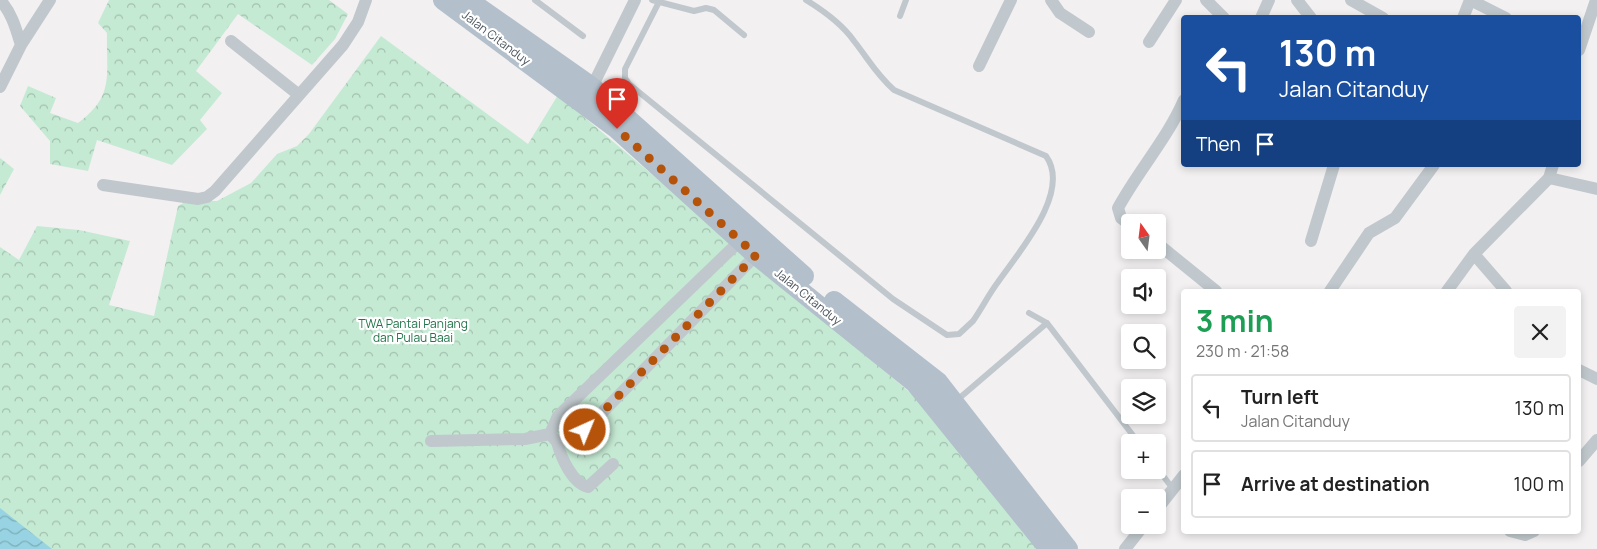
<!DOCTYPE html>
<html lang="en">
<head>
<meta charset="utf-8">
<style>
	:root { --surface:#fff; --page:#f2f2f2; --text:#222; --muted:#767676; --line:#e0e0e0 }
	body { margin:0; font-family:Manrope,sans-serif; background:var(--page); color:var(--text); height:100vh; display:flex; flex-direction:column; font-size:19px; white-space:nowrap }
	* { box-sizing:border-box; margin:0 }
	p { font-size:16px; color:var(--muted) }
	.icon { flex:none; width:28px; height:28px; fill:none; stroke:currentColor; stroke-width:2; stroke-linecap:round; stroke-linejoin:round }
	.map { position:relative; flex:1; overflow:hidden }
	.sheet { position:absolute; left:1181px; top:289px; width:400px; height:245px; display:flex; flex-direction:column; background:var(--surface); border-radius:5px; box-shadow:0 2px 8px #0003 }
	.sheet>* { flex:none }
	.banner { position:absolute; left:1181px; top:15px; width:400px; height:152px; border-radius:5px; box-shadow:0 2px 8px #0003; background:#1a4fa0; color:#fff; overflow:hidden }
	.needle { width:32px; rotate:346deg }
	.buttons { position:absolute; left:1121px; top:214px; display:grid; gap:10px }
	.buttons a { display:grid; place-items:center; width:45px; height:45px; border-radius:5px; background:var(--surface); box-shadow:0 2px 8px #0003; font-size:25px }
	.pin { position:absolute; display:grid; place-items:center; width:42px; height:42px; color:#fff; margin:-51px -21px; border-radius:50% 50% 50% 0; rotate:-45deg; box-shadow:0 0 5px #0007 }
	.pin .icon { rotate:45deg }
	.me { position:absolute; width:55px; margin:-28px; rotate:44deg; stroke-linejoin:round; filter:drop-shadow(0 0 4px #0008) }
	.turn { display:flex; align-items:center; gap:18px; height:105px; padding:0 15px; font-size:22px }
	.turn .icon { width:65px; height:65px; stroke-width:2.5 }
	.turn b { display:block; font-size:35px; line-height:42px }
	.then { display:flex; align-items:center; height:48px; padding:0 15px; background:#0003; gap:10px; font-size:19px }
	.round { display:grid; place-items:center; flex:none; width:52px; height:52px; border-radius:5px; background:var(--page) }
	.head { display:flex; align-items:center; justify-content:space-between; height:85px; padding:0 15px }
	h1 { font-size:30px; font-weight:700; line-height:38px; color:#1e9e55 }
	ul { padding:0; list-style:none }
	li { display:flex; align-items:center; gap:15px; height:68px; margin:0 10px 8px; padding:0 5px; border:2px solid var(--line); border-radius:5px }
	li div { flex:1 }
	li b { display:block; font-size:19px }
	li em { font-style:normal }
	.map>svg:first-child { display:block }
	.park { fill:url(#park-crowns) }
	.water { fill:url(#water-waves) }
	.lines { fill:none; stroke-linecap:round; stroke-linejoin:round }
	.service { stroke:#c0c8cd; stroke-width:6 }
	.minor { stroke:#c0c8cd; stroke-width:12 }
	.primary { stroke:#b3c0cb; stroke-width:20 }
	.route { stroke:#b45309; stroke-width:9; stroke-dasharray:0 16.2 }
	.labels { text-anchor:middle; stroke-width:4.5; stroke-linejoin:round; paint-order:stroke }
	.street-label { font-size:12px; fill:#4a545b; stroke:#fff }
	.park-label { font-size:12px; fill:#23754b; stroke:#fff }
</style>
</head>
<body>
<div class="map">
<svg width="1597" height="549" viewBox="0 0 1597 549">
	<defs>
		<pattern id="park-crowns" width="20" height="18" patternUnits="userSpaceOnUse" patternTransform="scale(1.25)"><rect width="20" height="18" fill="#c5ead3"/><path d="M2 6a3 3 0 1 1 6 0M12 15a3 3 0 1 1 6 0" fill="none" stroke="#a2c0ae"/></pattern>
		<pattern id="water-waves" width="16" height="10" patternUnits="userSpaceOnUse" patternTransform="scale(1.25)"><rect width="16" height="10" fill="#97d3e2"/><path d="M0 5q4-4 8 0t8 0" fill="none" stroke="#7daeba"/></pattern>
	</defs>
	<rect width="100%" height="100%" fill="#f2f0f1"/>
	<!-- park -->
	<path class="park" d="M109,0H329L348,14L335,39L312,65L238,14L196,71L222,93L200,120L207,129L172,165L97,140L88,171L50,164V141L20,106L28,86L56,98L50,113L78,123C115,96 106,75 107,33L98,23Z
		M381,36L528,144L558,95L913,395L1038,549H0V247L19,260L37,226L79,230L130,241L109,305L154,316L178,206L187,201H217L251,183L277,154L297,146L309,134Z
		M0,158L14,169L0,195Z"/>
	<!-- water -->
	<path class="water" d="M0,508L52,549H0Z"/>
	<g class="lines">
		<!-- service -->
		<path class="service" d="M535,0L583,36
			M652,0L694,11L706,8L714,10L744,35
			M660,0L625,69V78L629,84L893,299L947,335L959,334L973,321C982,308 989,294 998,282C1018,253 1072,192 1046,156L894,90C876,74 869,60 854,41C842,24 824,11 806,0
			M900,16L906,0
			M1029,313L1047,323L1138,442
			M956,401L1047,323
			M1158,469L1173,489"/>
		<!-- minor -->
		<path class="minor" d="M0,0C12,13 16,29 21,45L50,0
			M1051,0L1060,13L1089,32
			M1206,0L1224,18
			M1297,0L1311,18
			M1351,0L1383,18
			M1470,0L1506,18
			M1261,18L1269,0
			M1463,18L1470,0
			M231,41L299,95
			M1149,42L1176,0
			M1579,50L1596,0
			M979,66L1011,0
			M0,87L21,45
			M592,87L635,0
			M1549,178L1597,189
			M103,185L198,199L207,197L215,191L343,45L358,22L366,0
			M1130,225L1121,218L1118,208C1138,171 1167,139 1184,100
			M745,236L558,416L550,434L557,442L585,430L760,251
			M1311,241L1334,165
			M1158,244L1216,291
			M1474,254L1506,291
			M1330,291L1369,233L1395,218L1434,165
			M1447,291L1474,254L1549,178L1553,165
			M1579,370L1597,379
			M431,441L525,439L550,434
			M557,442C561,457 572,483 588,487L613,464
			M1579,461L1597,440
			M1158,508L1184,475
			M1510,531L1525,535L1534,531
			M1125,549L1144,525"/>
		<!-- primary -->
		<path class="primary" d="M443,0L617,129L756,255L915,383L1049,549
			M468,0L592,87L804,276
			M834,301L938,382L1068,549"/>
	</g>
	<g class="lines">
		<!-- route -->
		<path class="route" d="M585,430L756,255L617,129"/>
	</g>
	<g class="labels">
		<!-- street labels -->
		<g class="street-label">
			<text transform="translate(496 38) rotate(37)" y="4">Jalan Citanduy</text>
			<text transform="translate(808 297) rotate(39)" y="4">Jalan Citanduy</text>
		</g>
		<!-- park labels -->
		<g class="park-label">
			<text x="413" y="328">TWA Pantai Panjang<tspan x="413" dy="14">dan Pulau Baai</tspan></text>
		</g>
	</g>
</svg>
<div class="buttons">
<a><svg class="needle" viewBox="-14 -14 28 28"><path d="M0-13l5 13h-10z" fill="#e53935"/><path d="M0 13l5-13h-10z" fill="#767676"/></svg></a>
<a><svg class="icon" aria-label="sound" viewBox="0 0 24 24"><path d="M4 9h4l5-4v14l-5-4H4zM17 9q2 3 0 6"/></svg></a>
<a><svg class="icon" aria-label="search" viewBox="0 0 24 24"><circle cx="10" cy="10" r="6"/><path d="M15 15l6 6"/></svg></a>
<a><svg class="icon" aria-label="layers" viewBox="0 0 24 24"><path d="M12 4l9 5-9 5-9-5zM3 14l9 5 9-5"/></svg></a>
<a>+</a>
<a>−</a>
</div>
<div class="pin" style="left:617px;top:129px;background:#d93025"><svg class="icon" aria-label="arrive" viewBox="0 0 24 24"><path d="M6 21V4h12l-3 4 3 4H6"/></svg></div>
<svg class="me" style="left:585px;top:430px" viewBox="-20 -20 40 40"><circle r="17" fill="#b45309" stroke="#fff" stroke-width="3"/><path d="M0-11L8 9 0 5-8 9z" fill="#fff"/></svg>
<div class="banner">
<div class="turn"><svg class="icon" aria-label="left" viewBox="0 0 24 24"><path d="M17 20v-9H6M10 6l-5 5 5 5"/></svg><div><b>130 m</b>Jalan Citanduy</div></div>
<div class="then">Then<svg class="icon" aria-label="arrive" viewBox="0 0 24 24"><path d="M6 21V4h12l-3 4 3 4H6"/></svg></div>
</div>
<section class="sheet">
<div class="head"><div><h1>3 min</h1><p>230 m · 21:58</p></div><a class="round"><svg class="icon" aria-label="close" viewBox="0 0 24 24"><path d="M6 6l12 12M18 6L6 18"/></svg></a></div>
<ul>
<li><svg class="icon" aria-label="left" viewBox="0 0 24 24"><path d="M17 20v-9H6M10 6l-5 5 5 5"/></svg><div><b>Turn left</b><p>Jalan Citanduy</p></div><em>130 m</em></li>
<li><svg class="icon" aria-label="arrive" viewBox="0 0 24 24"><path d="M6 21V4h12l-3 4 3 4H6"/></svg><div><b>Arrive at destination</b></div><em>100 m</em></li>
</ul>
</section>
</div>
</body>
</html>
